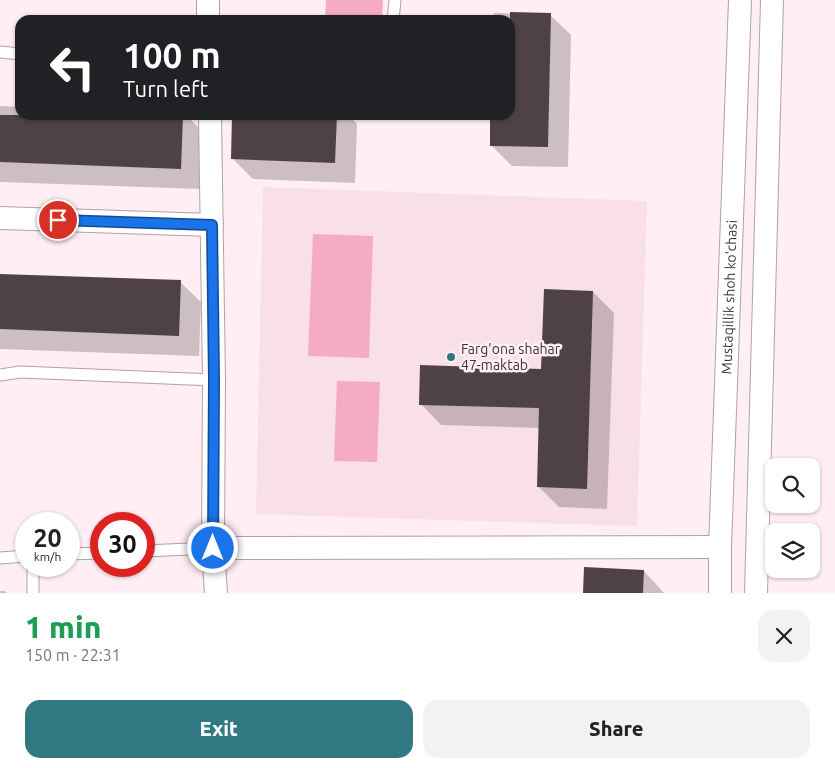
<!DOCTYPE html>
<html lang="en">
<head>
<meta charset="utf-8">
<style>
	:root { --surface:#fff; --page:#f2f2f2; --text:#222; --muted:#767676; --accent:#317982 }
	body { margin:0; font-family:Ubuntu,sans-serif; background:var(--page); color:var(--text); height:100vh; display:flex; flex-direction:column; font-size:19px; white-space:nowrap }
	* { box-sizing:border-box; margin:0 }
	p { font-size:16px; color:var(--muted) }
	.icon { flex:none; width:28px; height:28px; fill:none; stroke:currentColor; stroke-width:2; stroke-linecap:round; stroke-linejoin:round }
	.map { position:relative; height:593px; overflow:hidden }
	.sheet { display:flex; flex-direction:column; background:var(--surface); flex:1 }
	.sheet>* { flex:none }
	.banner { position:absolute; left:15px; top:15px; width:500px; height:105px; border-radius:15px; box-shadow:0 1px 4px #0004; background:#202124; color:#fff; overflow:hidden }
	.fabs { position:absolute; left:765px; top:458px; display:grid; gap:10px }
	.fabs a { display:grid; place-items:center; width:55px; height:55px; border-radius:10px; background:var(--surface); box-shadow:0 1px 4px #0004; font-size:25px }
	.speed { position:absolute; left:15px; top:512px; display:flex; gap:10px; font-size:25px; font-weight:700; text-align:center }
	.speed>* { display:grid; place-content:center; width:65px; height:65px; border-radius:50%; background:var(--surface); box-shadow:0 1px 4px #0004; line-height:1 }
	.speed small { font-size:12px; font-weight:400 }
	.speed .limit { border:8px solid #d22; background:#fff; color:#111 }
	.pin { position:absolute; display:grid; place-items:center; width:42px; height:42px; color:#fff; margin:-21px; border:2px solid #fff; border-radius:50%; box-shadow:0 1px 5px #0007 }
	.me { position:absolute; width:55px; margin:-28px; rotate:0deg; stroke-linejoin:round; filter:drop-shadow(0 0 4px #0008) }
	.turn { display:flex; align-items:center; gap:18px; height:105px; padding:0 25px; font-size:22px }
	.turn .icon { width:65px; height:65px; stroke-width:2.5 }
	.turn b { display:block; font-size:35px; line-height:42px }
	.round { display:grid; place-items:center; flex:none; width:52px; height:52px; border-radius:15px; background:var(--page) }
	.overview { display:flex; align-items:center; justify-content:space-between; height:85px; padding:0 25px }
	h1 { font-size:30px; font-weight:800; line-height:38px; color:#1e9e55 }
	.cta { display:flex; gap:10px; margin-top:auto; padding:10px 25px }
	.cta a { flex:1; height:58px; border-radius:15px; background:var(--accent); color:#fff; font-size:20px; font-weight:800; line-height:58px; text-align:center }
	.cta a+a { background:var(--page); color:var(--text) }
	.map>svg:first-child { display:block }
	.built { fill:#f9dfe7 }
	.green { fill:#f5abc3 }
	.shadow { fill:#0003 }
	.building { fill:#4f4246 }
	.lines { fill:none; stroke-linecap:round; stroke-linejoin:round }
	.service-casing { stroke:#b1a1a6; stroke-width:13 }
	.minor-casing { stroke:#b1a1a6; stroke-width:24 }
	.service { stroke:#fff; stroke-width:11 }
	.minor { stroke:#fff; stroke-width:22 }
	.route-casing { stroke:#114b97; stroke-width:12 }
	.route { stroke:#1a73e8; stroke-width:9 }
	.poi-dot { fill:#317982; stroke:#ffeef3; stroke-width:2 }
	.labels { text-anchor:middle; stroke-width:5; stroke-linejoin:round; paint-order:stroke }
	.street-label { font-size:14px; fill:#3c3537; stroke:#ffeef3 }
	.poi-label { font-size:14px; fill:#3c3537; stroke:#ffeef3; text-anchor:start }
</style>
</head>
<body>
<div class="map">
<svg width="835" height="593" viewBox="0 0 835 593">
	<rect width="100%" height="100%" fill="#ffeef3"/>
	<!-- built -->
	<path class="built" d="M263,187L647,201L637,526L256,514Z"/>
	<!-- green -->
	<path class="green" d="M326,0H383L382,20H325Z
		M313,234L373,236L369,358L308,356Z
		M337,381L380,382L377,462L334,461Z"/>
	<!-- shadow -->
	<path class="shadow" d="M494,13L550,15L571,35L568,167L512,166L491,145L492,115H510V20H494Z
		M0,106L20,107V115H186L204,133L201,189L0,182Z
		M234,115H348L357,124L355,183L253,179L232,158Z
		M0,275L180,282L201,302L199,356L0,349Z
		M593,292L614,313L607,509L559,507L538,486L540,428L441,425L421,404L542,370Z
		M644,571L664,593H584Z
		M0,591H5L7,593H0Z"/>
	<!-- building -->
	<path class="building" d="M510,12L551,13L548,147L490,146V115H510Z
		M0,115H183L181,169L0,162Z
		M232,115H337L335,163L231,159Z
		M0,274L181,280L179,336L0,329Z
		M544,289L593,291L587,489L537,487L539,408L419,405L420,365L541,369Z
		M584,567L644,570L643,593H583Z"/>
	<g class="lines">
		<defs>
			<path id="service" d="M393,20L395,0
				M0,52L20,54
				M0,375L20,372L214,380
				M144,551L213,548
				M69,554L101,553
				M0,558L26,556
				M33,593V566"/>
			<g id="minor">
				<path d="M208,0V20"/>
				<path d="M210,115L214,380L213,548L720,547"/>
				<path d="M0,218L212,225"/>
				<path d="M213,548L216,593"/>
				<path id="s1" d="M720,593V547L740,0"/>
				<path d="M756,593L772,0"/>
			</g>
		</defs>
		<!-- service casing -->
		<use href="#service" class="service-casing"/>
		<!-- minor casing -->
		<use href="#minor" class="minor-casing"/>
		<!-- service -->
		<use href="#service" class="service"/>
		<!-- minor -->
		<use href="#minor" class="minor"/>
	</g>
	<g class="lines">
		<defs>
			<path id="route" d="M58,220L212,225L214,380L213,548"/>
		</defs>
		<!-- route casing -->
		<use href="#route" class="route-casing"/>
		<!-- route -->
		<use href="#route" class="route"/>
	</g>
	<!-- markers -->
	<circle class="poi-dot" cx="451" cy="357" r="5"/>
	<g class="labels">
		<!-- street labels -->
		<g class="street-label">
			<text dy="5" stroke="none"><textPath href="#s1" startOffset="296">Mustaqillik shoh ko'chasi</textPath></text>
		</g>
		<!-- poi labels -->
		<g class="poi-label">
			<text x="461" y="354">Farg'ona shahar<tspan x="461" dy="16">47-maktab</tspan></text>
		</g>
	</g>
</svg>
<div class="fabs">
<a><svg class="icon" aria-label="search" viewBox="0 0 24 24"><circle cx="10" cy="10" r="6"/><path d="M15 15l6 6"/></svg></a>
<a><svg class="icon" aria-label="layers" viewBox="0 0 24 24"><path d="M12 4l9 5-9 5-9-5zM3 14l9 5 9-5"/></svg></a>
</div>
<div class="speed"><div>20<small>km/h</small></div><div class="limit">30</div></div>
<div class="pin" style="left:58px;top:220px;background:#d93025"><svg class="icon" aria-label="arrive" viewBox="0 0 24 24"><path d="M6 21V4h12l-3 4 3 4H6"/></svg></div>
<svg class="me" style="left:213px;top:548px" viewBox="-20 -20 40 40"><circle r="17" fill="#1a73e8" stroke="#fff" stroke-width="3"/><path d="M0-11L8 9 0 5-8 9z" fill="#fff"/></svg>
<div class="banner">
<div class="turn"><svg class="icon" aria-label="left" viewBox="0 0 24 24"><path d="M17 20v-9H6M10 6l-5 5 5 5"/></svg><div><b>100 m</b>Turn left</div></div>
</div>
</div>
<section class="sheet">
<div class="overview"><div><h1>1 min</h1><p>150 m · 22:31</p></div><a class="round"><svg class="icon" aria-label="close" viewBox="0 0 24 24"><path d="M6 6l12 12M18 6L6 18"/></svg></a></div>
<div class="cta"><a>Exit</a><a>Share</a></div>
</section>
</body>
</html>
